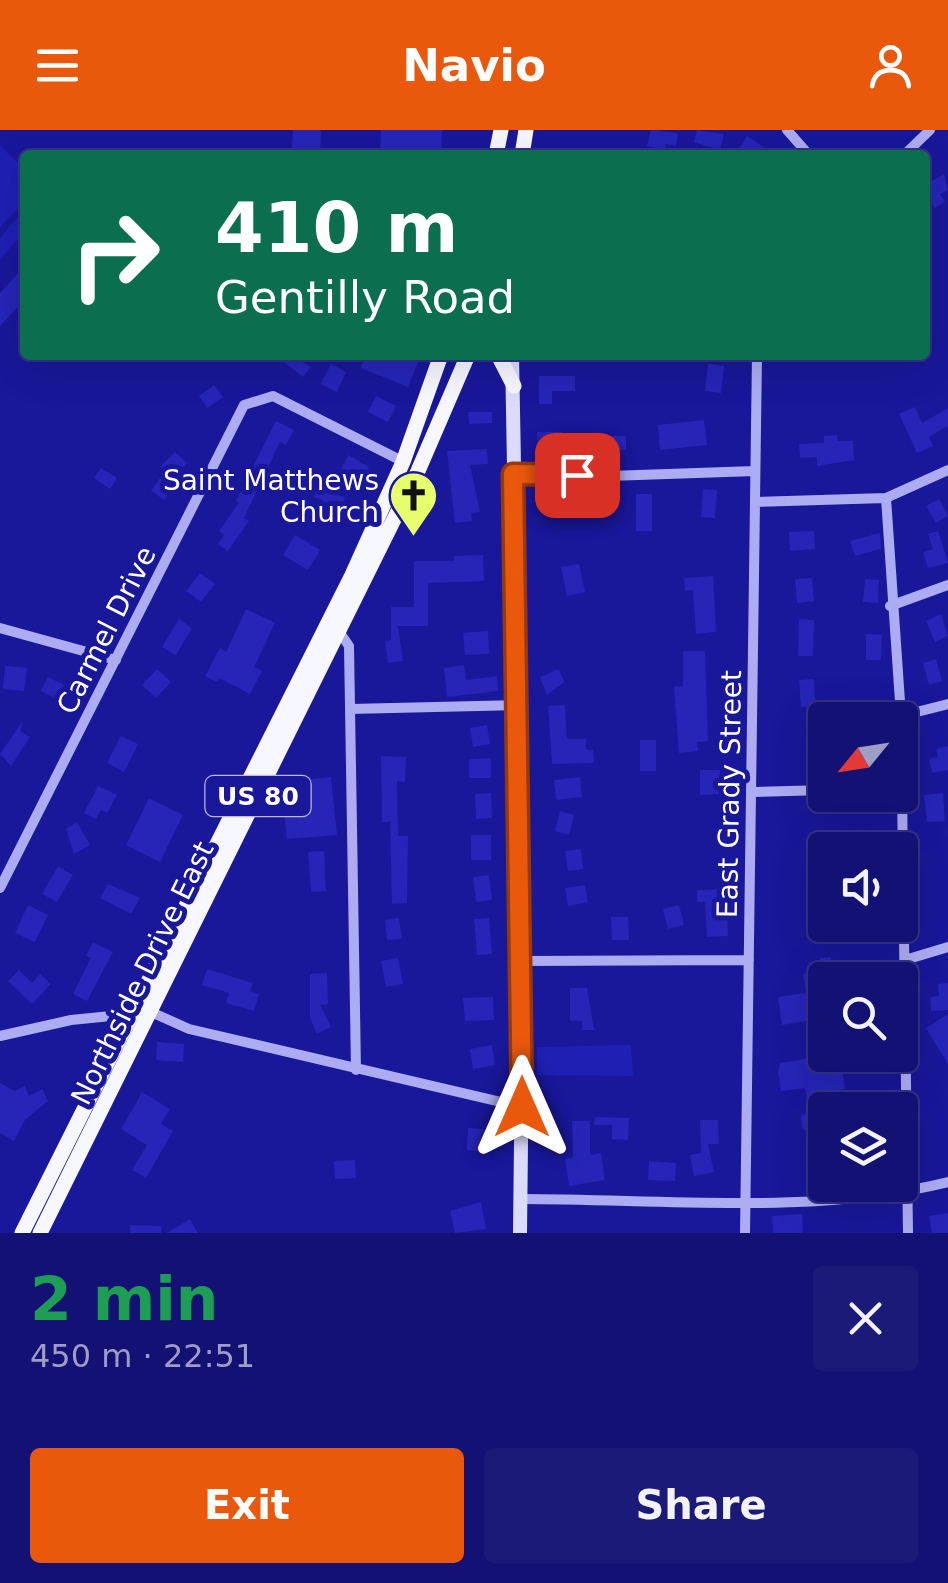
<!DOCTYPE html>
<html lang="en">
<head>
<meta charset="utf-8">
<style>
	:root { --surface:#131174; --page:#1c1a79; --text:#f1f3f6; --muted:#9d9dc5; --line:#323186; --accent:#ea580c }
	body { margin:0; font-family:"DejaVu Sans",sans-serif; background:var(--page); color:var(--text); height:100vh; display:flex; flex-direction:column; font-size:38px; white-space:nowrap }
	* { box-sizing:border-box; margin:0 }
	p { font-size:32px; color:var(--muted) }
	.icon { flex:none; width:55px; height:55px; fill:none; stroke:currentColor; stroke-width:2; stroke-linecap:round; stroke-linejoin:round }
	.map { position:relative; height:1103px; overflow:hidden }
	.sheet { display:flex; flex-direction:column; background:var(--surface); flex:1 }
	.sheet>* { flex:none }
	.hud { position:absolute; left:20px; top:20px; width:910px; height:210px; border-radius:10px; box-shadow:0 10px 40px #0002,0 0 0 2px var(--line); background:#0b6e4f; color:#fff; overflow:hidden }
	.needle { width:65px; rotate:240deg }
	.fabs { position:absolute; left:808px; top:572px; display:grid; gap:20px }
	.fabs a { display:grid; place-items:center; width:110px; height:110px; border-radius:10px; background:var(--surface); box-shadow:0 10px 40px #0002,0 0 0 2px var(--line); font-size:50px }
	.pin { position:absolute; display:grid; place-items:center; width:85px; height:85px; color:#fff; margin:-42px; border-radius:20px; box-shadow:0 5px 15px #0006 }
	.me { position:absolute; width:110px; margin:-55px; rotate:0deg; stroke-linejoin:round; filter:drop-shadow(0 0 8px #0008) }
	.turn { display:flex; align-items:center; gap:35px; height:210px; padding:0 30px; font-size:45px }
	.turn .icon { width:130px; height:130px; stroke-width:2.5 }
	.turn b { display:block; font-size:70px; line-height:85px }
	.round { display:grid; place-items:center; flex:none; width:105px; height:105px; border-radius:10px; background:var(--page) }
	.head { display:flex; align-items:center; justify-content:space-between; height:170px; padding:0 30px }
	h1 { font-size:60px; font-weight:700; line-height:75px; color:#1e9e55 }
	.primary-button { display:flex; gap:20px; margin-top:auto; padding:20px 30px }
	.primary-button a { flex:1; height:115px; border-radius:10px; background:var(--accent); color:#fff; font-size:40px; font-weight:700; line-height:115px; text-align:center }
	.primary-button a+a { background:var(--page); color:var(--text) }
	header { display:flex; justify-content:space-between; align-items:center; height:130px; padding:0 30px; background:var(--accent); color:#fff; font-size:45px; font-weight:700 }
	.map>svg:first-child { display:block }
	.green { fill:#1f1fb4 }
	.building { fill:#2625b8 }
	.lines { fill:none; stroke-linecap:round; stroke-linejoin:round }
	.street { stroke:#acacf2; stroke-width:10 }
	.secondary { stroke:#dbdbfc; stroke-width:14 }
	.primary { stroke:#f7f7ff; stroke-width:15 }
	.route-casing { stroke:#983908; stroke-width:25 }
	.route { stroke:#ea580c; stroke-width:18 }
	.labels { text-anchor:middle; stroke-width:10; stroke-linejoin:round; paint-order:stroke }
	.shield { fill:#19179a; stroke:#bab9e1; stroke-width:2.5 }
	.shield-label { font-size:25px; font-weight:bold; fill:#fff }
	.poi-label { font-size:28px; fill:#fff; stroke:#19179a; text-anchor:end }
	.street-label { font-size:28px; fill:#fff; stroke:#19179a }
</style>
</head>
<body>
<header><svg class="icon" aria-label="menu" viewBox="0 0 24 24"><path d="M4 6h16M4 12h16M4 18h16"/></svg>Navio<svg class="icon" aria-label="person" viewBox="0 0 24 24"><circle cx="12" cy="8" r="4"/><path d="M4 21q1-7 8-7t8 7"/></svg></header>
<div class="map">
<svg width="948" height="1103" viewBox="0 0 948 1103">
	<rect width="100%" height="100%" fill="#19179a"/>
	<!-- green -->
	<path class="green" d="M0,16L25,39V70L0,98Z
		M25,79V101L0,130V108Z
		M631,915L633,946L537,945V917Z"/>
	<!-- building -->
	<path class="building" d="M293,0H321L320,25H291Z
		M381,0H442L441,25L380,20Z
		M651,0L678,3L676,16L666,14L665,20L647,16Z
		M697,0L724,4L720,20L694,12Z
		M747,6L775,25H748L739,19Z
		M944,44L948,60L940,64L945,72L934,78L925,55Z
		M25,136V169L0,196V163Z
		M290,225L311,237L303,247L284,232Z
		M366,225L400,229L402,225H421L408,257L361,238Z
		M331,234L346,242L337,262L321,254Z
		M708,234L724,236L721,263L705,261Z
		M539,246H575V261H552V274H539Z
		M214,255L223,267L207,278L199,266Z
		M376,266L396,276L388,292L368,282Z
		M915,277L922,293L948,278V296L929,307L933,316L917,323L899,284Z
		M468,282H492V293L469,294Z
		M704,290L707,315L660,320L658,295Z
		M276,291L294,300L286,315L280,312L244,388L249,391L228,421L218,414L224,405L219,401L239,373L236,371Z
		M537,302H562V334H538Z
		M837,305L838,311H853L854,330L817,336V327L800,328L799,314L824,313V306Z
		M598,306H626V320L598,321Z
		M487,319L488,334L470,335L480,382L471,383L472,391L455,393L447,321Z
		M175,322L187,333L169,353L174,356L164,370L151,361L165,341L160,337Z
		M348,325L369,337L356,362L328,347L332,339L339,343Z
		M101,338L117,348L110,359L94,348Z
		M316,359L345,367L339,387L320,381L323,370L314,367Z
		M703,359L717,360L715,388L701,387Z
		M636,364H652V401H636Z
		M939,369L948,386L936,393L926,376Z
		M814,401L815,419L790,421L789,402Z
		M938,401L948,433L928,438L923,422L933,419L928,404Z
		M880,403L881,419L855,426L850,411Z
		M295,405L320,420L308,440L283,425Z
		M483,425L484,451L428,453V496H398L403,531L388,533L385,511L391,510V477H414V431H454V426Z
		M579,434L585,462L567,466L561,437Z
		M200,443L215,454L201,472L186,461Z
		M713,446L716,502L696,504L693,460L685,461L684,448Z
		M812,448L814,471L797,473L795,449Z
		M865,449L879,450L878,473L863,472Z
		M246,479L275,493L254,537L262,541L250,564L219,548L217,552L205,546L220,518L226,522Z
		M941,484L948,506L935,512L926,491Z
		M179,489L192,498L176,525L162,517Z
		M799,489L814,490L813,526H798Z
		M488,501L489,524L465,525L463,503Z
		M866,504L882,505L881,530H866Z
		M683,521H705L708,611L697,612L698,621L679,623L674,557L683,556Z
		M936,529L942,551L929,555L923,533Z
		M464,535L466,550L497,546L498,561L447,567L444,538Z
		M5,536L27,538L24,561L3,559Z
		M157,539L171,552L156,568L142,555Z
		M559,539L564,552L547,565L540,547Z
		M48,547L64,555L57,569L41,561Z
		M814,549L815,576L801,577L799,550Z
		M565,575L567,609H586V620H593L594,633L552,634L548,576Z
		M22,592L21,602L30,607L11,636L0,624Z
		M487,595L490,614L473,617L470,598Z
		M121,606L138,614L124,642L107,633Z
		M640,610H656V641H640Z
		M948,616V640L932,643L929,629L938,627L936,619Z
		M381,626L406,627L405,652L397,651L398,706H408L407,773L392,774L390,692H382Z
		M491,628V648H469V629Z
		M700,640H720V664L700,665Z
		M331,647L337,705L287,709L283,674L302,672L300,650Z
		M580,647L582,667L556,670L554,650Z
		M98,656L117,665L107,683L101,680L96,689L84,683Z
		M491,663L492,688L476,689L475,664Z
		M943,663L945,691L927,692L924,665Z
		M149,668L183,685L160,732L126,715Z
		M560,681L574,685L569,705L555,701Z
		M77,692L90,715L74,724L66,699Z
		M471,705H491V730H471Z
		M581,719L583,739L568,741L565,721Z
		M324,721L326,761L311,762L308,722Z
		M58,736L73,745L57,772L42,764Z
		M489,745L492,770L476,772L473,747Z
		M108,754L140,768L131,784L100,768Z
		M585,755L588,772L568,776L565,758Z
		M726,759L728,806L707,807L705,772H697V760Z
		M28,775L48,785L35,812L15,803Z
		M679,775L684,795L668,799L663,779Z
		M611,787H628L629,810H612Z
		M399,788L402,809L387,810L385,790Z
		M489,788L492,824L477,825L474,789Z
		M93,812L113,822L87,871L73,864L91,828L86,826Z
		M831,827L835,850H825V925H840L845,959L827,962L825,1005L812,1007L802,998L801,985L809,983L805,958L781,961L778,942L780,933L812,928L806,891L782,895L778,867L806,863L803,844L817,842L820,828Z
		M398,828L403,854L386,857L381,831Z
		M207,839L253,853L250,861L259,864L254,881L226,873L229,863L202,855Z
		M19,840L32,853L40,844L51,854L32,874L8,851Z
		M327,843L328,874L320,875L331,897L317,904L310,888V844Z
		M948,853V880L931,881L930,867L939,866L938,854Z
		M570,858H587L594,900H582V891H570Z
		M493,867L494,890L465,891L463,868Z
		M948,884V934L926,898Z
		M157,912L184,914L183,932L156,930Z
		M492,915L495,935L473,939L470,919Z
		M0,953L15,961L25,956L29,966L42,959L48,971L25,990L14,1011L0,1003Z
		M142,962L170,979L161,994L173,1001L146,1048L132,1040L147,1015L121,999Z
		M595,987L629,988L628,1010L612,1009V995H594Z
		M700,990H718L719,1014H708L714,1042L694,1046L690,1025L701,1023Z
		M572,991H590V1025L601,1023L605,1050L569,1056L565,1029L573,1027Z
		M468,998L494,1000L492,1022L467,1020Z
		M355,1030L356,1048L335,1049L334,1031Z
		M649,1031L676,1033L675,1051L648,1050Z
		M481,1072L486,1099L455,1103L450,1081Z
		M948,1083V1103H932L929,1086Z
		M802,1084L803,1103H773L772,1086Z
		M190,1089L198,1103H167Z
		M130,1095L161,1096V1103H130Z"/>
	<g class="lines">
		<!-- street -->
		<path class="street" d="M787,0L809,25
			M904,25L930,0
			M513,344L609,346L755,341
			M886,368L901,586L908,1103
			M756,372L886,368L948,340
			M890,476L948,455
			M0,498L116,530
			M338,500L349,516L356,940
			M350,579L518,575
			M901,586L948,574
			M753,662L825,660
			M0,758L244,275L273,266L404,332
			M905,830L948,817
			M523,831L749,830
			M0,906L71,890L151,882L189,899L522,977
			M521,1069C661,1069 811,1086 948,1052
			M745,1103L757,225"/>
		<!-- secondary -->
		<path class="secondary" d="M512,225L523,831L520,1103"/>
		<!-- primary -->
		<path class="primary" d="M496,25L501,0
			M522,25L526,0
			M498,225L514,256
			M22,1103L352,445L403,332L441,225
			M40,1103L418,341L468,225"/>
	</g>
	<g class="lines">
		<defs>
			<path id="route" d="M522,977L513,344L577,345"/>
		</defs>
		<!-- route casing -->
		<use href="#route" class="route-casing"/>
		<!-- route -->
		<use href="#route" class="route"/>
	</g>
	<!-- icons -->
	<defs>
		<symbol id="church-pin" viewBox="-11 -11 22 30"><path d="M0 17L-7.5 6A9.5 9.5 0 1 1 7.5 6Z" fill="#e7ff6d" stroke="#19179a"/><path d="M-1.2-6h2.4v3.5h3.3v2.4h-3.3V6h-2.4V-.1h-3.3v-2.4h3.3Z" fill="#111"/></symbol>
	</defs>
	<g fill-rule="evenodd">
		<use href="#church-pin" x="386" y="338" width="55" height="75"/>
	</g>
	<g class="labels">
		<!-- shield labels -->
		<rect class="shield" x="205.5" y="646" width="105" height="40" rx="8"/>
		<g class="shield-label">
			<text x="258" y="675">US 80</text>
		</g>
		<!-- poi labels -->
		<g class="poi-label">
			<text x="379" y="360">Saint Matthews<tspan x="379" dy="32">Church</tspan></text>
		</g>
		<!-- street labels -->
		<g class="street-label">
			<text transform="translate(106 500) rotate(-63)" y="10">Carmel Drive</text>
			<text transform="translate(729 664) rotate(-89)" y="10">East Grady Street</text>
			<text transform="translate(142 843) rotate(-64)" y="10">Northside Drive East</text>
		</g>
	</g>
</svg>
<div class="fabs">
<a><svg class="needle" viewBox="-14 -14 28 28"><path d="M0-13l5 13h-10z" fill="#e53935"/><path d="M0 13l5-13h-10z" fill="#9d9dc5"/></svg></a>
<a><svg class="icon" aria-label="sound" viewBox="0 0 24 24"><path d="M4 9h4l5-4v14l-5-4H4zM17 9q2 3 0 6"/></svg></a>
<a><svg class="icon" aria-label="search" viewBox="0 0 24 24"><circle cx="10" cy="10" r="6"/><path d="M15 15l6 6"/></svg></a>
<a><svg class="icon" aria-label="layers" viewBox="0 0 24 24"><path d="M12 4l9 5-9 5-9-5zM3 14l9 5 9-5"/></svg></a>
</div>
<div class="pin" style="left:577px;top:345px;background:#d93025"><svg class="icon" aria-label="arrive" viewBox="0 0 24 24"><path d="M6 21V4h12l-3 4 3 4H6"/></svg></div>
<svg class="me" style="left:522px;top:977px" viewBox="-20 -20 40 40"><path d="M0-17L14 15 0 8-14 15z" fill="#ea580c" stroke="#fff" stroke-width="4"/></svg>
<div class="hud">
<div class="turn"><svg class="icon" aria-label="right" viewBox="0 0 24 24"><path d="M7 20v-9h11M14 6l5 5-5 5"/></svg><div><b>410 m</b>Gentilly Road</div></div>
</div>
</div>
<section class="sheet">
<div class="head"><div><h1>2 min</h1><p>450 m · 22:51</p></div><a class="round"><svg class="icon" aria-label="close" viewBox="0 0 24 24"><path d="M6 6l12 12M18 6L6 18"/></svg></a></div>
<div class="primary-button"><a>Exit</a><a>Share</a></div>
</section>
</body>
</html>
